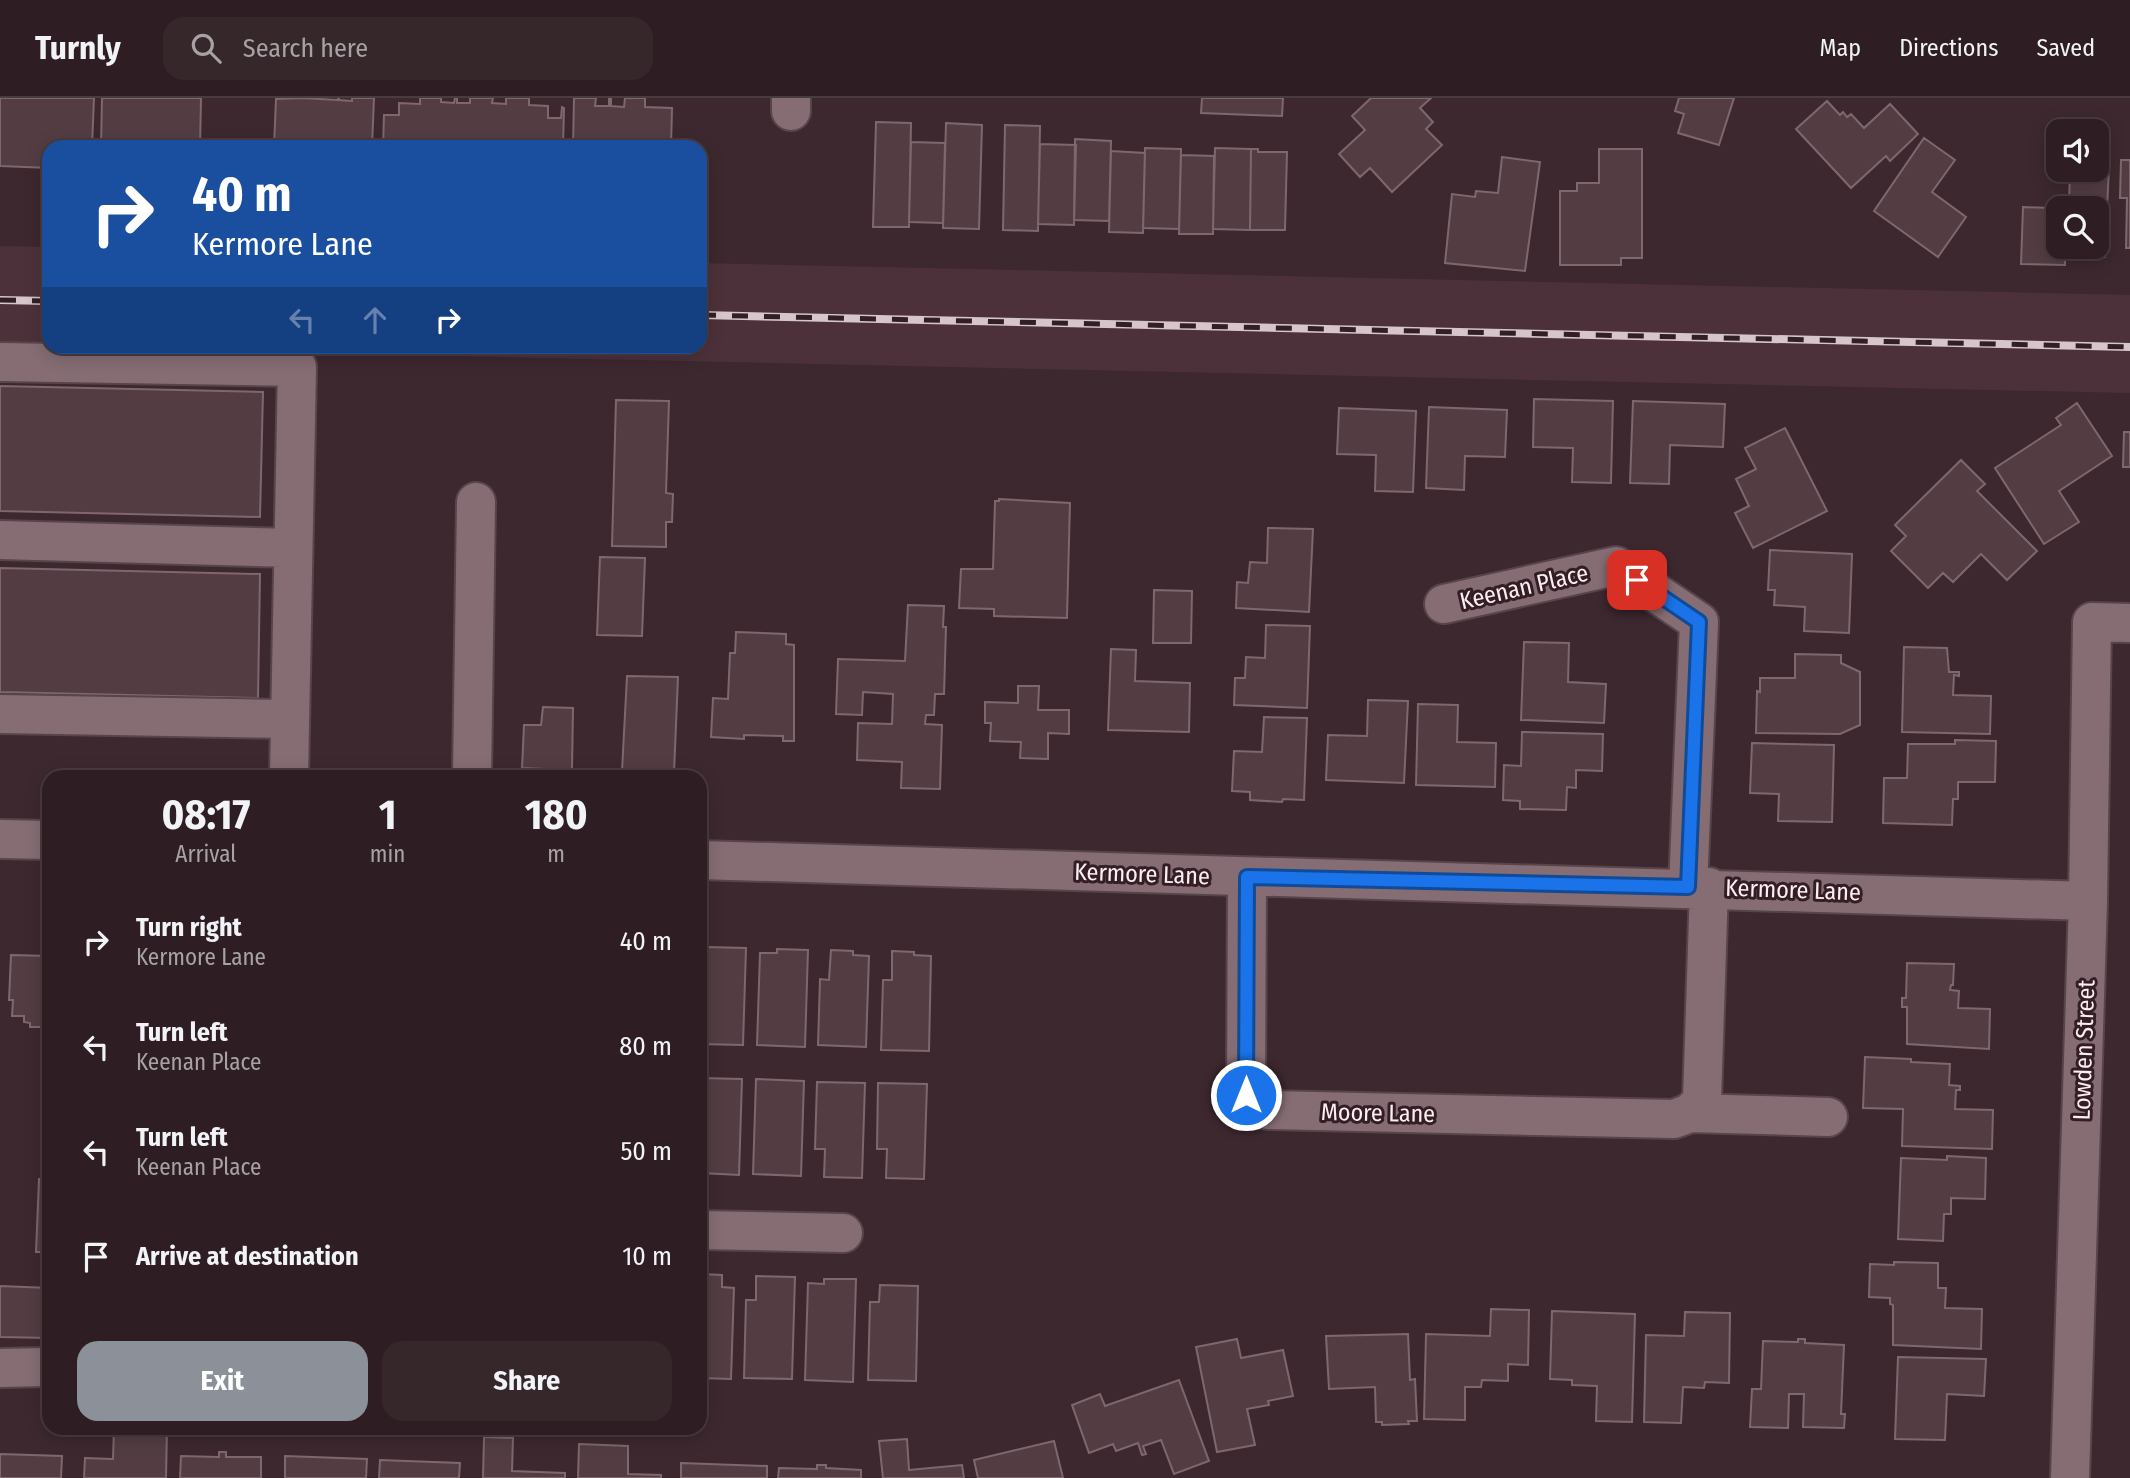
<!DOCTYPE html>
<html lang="en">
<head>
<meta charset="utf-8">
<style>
	:root { --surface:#2e1e23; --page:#36272b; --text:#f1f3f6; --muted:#a7a2a6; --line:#493c41; --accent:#8c9099 }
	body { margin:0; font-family:"Fira Sans Condensed",sans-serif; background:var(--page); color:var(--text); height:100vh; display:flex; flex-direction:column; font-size:26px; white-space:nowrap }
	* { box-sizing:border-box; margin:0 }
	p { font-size:23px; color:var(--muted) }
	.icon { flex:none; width:38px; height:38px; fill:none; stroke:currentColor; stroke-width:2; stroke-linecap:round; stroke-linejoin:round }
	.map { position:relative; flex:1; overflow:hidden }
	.panel { position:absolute; left:42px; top:672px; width:665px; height:665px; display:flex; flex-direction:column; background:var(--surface); border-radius:21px; box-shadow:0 4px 18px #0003,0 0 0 2px var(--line) }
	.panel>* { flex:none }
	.hud { position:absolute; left:42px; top:42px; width:665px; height:214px; border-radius:21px; box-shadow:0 4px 18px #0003,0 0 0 2px var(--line); background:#1a4fa0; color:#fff; overflow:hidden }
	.tools { position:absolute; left:2046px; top:21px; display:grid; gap:14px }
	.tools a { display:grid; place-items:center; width:63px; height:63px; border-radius:14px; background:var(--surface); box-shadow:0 4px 18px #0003,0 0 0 2px var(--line); font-size:35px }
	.pin { position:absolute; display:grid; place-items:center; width:60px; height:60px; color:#fff; margin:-30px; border-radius:14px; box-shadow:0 4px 10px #0006 }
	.me { position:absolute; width:77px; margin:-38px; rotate:0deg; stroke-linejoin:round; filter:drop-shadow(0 0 5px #0008) }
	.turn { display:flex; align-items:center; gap:24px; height:147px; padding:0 35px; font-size:32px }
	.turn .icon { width:91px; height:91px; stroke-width:2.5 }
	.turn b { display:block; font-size:49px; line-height:60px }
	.lanes { display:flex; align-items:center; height:66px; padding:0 35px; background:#0003; justify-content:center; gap:35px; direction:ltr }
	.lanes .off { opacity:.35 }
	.eta { display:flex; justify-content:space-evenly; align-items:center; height:119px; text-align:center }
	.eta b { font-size:42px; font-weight:700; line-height:49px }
	.action { display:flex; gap:14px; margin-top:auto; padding:14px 35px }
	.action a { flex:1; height:80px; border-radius:21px; background:var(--accent); color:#fff; font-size:28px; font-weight:700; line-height:80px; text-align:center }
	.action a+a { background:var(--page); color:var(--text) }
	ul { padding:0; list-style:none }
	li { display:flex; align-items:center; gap:21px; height:105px; padding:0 35px }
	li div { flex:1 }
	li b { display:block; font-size:26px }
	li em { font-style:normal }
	header { display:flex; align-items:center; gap:42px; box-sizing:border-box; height:98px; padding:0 35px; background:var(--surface); border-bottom:2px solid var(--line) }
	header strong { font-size:33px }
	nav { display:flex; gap:38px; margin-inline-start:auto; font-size:24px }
	.search { width:490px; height:63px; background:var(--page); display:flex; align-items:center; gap:18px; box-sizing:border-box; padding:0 24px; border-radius:21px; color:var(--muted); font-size:26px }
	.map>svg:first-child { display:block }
	.built { fill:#4d313a }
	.building { fill:#533d43; stroke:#7f676e; stroke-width:2; fill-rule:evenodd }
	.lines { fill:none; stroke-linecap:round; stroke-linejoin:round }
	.minor-casing { stroke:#57454b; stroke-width:42 }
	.minor { stroke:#866d74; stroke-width:38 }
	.rail-casing { stroke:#d6c6cb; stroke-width:8 }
	.rail { stroke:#331e25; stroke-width:5; stroke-dasharray:16; stroke-linecap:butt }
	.route-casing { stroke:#114b97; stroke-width:18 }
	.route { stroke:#1a73e8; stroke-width:12 }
	.labels { text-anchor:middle; stroke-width:6; stroke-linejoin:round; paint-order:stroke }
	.street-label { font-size:24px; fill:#fcedf1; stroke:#331e25 }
</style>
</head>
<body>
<header>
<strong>Turnly</strong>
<div class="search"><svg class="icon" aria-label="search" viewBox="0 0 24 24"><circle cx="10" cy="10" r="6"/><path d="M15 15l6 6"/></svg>Search here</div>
<nav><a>Map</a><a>Directions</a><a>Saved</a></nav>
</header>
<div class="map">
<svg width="2130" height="1380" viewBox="0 0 2130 1380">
	<rect width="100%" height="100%" fill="#3d282f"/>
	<!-- built -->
	<path class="built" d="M0,148L49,149V248H700V165L2130,197V295L0,248Z"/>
	<!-- building -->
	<path class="building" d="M0,0H94L92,49H49V70L0,68Z
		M102,0H201L200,49H101Z
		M302,0L337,2L339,0V2L352,3V0H374L372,49H274L276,1Z
		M420,0H441V4L454,5L455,0H457V5H470V0H493L492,5L506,6V0H529V7L548,8V20H561L562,9L564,10L563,49H383L384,17H399V5L420,6Z
		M574,0H596L595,8H609V0H611V8L624,9L625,0H645V9L672,10L671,49H573Z
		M1202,0H1283L1282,18L1201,15Z
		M1371,0H1431L1420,10L1433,24L1426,31L1442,47L1392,94L1370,70L1360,79L1339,56L1365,32L1352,18Z
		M1679,0H1734L1719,47L1678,35L1684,16L1675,13Z
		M1827,3L1840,17L1843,14L1847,19L1851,16L1864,30L1890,6L1918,36L1890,63L1886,58L1851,90L1796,31Z
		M876,24L911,25L909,129H873Z
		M946,25L982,27L979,131L943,130Z
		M1005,27L1040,28L1038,133L1003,132Z
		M1924,40L1955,62L1932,94L1966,119L1938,159L1874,113Z
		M1075,41L1111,43L1109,123L1074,122Z
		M911,44L945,45L943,125L909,124Z
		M1040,46L1076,47L1074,127L1038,126Z
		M1145,50L1181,51L1179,131L1143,130Z
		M1215,50L1251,51L1250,132L1213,131Z
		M1251,51H1258V54H1287L1285,132H1250Z
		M1599,51H1642V160H1621V167H1560V93H1577V85H1599Z
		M1111,53L1145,55L1143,135L1109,134Z
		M1181,57L1214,58L1213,136H1179Z
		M1502,59L1540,64L1525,173L1445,165L1452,96L1475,99L1476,93L1498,95Z
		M2121,62H2130V150H2126L2127,100H2120Z
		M2096,70H2109L2107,111H2105L2107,137L2105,159L2065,158V167L2021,166L2023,109L2050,110V104L2069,105L2070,72H2096ZM2058,110H2096V149H2058Z
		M0,288L263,294L260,419L0,413Z
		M1534,301L1613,303L1611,385L1572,384L1573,350L1533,349Z
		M616,302L669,303L666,395L673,396L672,424H666V449L612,448Z
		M1633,303L1725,306L1723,349L1670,347L1669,386L1630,385Z
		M2077,305L2112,358L2059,393L2079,424L2044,446L1995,370L2061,327L2056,320Z
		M1429,309L1507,312L1505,359L1465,358L1464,392L1426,390Z
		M1339,310L1416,313L1413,394L1375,393L1376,357L1337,356Z
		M1785,330L1827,413L1753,450L1735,415L1749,408L1736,381L1756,371L1745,350Z
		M2124,334H2130V369H2123Z
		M1961,362L1985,386L1977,393L2037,453L2007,482L1981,456L1953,484L1943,475L1928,490L1891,453L1906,438L1895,427Z
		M999,401L1070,405L1067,520L994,518V511L959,510L961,471H993L995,403H999Z
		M1268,430L1313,431L1309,514L1236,510L1237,484L1248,485L1250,464L1267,465Z
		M1770,452L1852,456L1849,535L1804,533L1805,509L1774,507L1775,492H1768Z
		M600,459L645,460L642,538L597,537Z
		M0,470L260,476L258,600L0,594Z
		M1154,492L1192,493L1191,545H1153Z
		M908,507L944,508L943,529H946L944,596H935L934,617H926L925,626L942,627L940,691L901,690L902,664L857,662L858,625L892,626L893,596L863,594L862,617L836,616L838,561L905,563Z
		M1266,527L1310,528L1307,610L1234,607L1235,580H1245L1246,559L1265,560Z
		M736,534L786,536V546L794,547V643H783V638L744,637V641L711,639L713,600L728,601L730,555H735Z
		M1524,544L1569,545L1568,584L1606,586L1604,625L1521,622Z
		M1904,549L1947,550L1949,574H1959V578L1954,577L1953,597L1991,598L1990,636L1902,634Z
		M1111,551L1136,552L1135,583L1190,585L1189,634L1108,632Z
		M1795,556L1841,557V565L1860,574V627L1840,636L1756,635L1757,593L1760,594V580H1795Z
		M627,578L678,579L674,675L622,673Z
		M1018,588H1039L1038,612H1069V636L1048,635V661L1020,660L1021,644L990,643L991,625H985V604L1018,605Z
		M1368,602L1408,603L1404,685L1326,682L1328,637L1367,638Z
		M1418,606L1458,607L1457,644L1496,645L1495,689L1416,687Z
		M543,609L573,610L572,672H558V675H544V671L522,670L524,627H541Z
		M1264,619L1307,620L1304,702L1283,701L1282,704L1250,702V694L1232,693L1234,653L1262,654Z
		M1522,634L1603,636L1602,673L1576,672V690L1567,689L1566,712L1520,711V703L1503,702L1504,667L1521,668Z
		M1955,642L1996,643L1995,684H1958V701H1953L1952,727L1883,725L1884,680H1907L1908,646H1955Z
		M1752,645L1834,647L1832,724L1778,723L1779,696L1750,695Z
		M707,849L746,850L743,947L700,946V876L706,877Z
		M777,851L808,852L805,949L757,947L760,855H777Z
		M831,852L853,853V857L869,858L866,949L818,947L820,881L829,882Z
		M892,853L914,854V857L931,858L929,953L881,952L883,882H892Z
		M11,857L49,858V929H30V925L24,924V918H12L13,902H9Z
		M1907,865L1954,866L1953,887H1951L1950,892L1959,893L1958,910L1990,911L1989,951L1907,946V909H1902V900H1906Z
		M1865,959L1911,961V964L1950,966L1949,987L1960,988V992H1956L1955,1011L1993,1012L1992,1051L1902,1048L1903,1011L1863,1010Z
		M700,980L742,981L739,1077L701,1075Z
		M756,981L804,983L801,1078L753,1076Z
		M817,984L865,985L862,1080L824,1079L825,1051H815Z
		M878,985L927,986L924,1081L886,1080L887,1051H877Z
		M1947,1058L1986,1060L1985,1101L1951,1100V1116H1944L1943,1143L1898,1141L1901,1060L1947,1062Z
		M48,1074L49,1154H36L39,1081H48Z
		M1894,1164L1938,1165V1190H1946L1945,1210L1982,1211L1981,1251L1893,1247V1207L1890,1206V1200L1869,1199L1870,1166L1894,1167Z
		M700,1176L722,1177V1189L734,1190L731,1281L700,1280Z
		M756,1178L795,1179L792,1281L744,1280L746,1202H756Z
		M824,1181H856L853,1284L805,1282L808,1185L824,1186Z
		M880,1187L918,1188L916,1283L868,1282L870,1204H879Z
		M0,1188L49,1190V1240L0,1239Z
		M1491,1211L1529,1212L1528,1267L1508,1266V1283L1482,1282L1481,1289H1465V1322L1424,1321L1426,1236L1490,1238Z
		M1552,1213L1635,1216L1632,1324L1596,1323L1597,1288L1572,1287V1282L1550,1281Z
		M1685,1214L1730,1215L1729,1285L1705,1284L1704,1290L1683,1289L1681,1325L1644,1324L1646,1237L1684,1238Z
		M1408,1236L1410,1282L1415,1281L1417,1323H1408L1409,1326L1382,1327V1324H1376L1375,1289L1329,1291L1326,1238Z
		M1237,1241L1241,1260L1283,1252L1293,1298L1268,1303L1269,1307L1247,1311L1255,1347L1217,1354L1196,1249Z
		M1798,1241H1805V1245L1844,1247L1841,1316H1845L1844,1330L1803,1329L1804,1296H1789L1788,1330L1750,1329L1752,1291H1761L1763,1243L1798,1244Z
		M1898,1259L1986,1261L1984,1298L1947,1296L1945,1342L1895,1341Z
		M1179,1282L1209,1363L1174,1376L1161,1342L1143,1348L1146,1356L1142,1357L1138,1345L1116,1353L1113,1346L1089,1355L1072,1307L1100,1296L1105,1308Z
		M114,1330H167L166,1380H84L85,1360L113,1361Z
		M484,1339L513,1340L512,1373L565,1375V1380H483Z
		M907,1341L909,1372L962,1367L964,1380H883L879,1343Z
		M1054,1343L1063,1380H978L974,1362Z
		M579,1346L628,1348V1376L661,1377V1380H578Z
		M219,1354H226V1359H261V1380H180L181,1358L219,1359Z
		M0,1356L62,1358L61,1380H0Z
		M285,1358L367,1361L366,1380H285Z
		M380,1362L460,1365L459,1380H379Z
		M681,1365L767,1368V1380H681Z
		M817,1367H826V1370L861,1372V1380H778L779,1370L817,1371Z"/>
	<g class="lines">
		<defs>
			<path id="minor" d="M791,13V0
				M0,264L297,269L289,679
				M0,442L293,450
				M1444,506L1616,468L1699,524L1688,789
				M0,616L290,621
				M472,679L476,404
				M0,741L49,742
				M700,762C1163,776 1626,786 2088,803
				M1247,779L1246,997L1254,1007L1268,1012L1674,1021L1690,1015L1702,1003L1709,789
				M1690,1015L1828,1019
				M700,1132L843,1135
				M0,1270L49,1269
				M2070,1380L2088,803L2092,524L2130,525"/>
		</defs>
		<!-- minor casing -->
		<use href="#minor" class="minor-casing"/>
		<!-- minor -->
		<use href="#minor" class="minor"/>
		<defs>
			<path id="rail" d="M0,202L49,203
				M700,217L2130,249"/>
		</defs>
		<!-- rail casing -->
		<use href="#rail" class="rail-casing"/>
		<!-- rail -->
		<use href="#rail" class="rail"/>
	</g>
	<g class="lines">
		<defs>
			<path id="route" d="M1246,997L1247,779L1688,789L1699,524L1637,482"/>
		</defs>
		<!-- route casing -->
		<use href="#route" class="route-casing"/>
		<!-- route -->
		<use href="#route" class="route"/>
	</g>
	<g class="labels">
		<!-- street labels -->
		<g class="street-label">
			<text transform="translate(1524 489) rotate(-13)" y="8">Keenan Place</text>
			<text transform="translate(1142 776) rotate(2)" y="8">Kermore Lane</text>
			<text transform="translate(1793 792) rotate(2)" y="8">Kermore Lane</text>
			<text transform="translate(2084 952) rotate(-88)" y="8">Lowden Street</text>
			<text transform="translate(1378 1015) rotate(1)" y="8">Moore Lane</text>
		</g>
	</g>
</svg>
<div class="tools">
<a><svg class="icon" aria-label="sound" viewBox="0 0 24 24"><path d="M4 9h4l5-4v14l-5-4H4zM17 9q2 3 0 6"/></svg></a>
<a><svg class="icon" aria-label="search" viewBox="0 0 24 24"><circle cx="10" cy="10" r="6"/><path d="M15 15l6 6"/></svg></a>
</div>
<div class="pin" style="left:1637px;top:482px;background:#d93025"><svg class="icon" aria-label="arrive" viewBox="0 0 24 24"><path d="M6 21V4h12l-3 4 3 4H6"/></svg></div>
<svg class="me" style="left:1246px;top:997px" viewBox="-20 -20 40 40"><circle r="17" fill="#1a73e8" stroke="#fff" stroke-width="3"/><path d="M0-11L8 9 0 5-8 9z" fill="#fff"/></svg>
<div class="hud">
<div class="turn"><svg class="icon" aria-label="right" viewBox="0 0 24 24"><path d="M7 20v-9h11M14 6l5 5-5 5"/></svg><div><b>40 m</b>Kermore Lane</div></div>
<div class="lanes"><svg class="icon off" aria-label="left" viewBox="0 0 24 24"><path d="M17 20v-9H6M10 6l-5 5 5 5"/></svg><svg class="icon off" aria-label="ahead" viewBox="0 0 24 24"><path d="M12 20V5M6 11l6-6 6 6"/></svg><svg class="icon" aria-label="right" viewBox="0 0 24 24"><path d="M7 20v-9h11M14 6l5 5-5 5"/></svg></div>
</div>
<section class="panel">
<div class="eta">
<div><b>08:17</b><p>Arrival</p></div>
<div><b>1</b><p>min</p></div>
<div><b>180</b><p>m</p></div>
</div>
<ul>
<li><svg class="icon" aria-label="right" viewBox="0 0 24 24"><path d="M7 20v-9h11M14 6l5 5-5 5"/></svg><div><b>Turn right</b><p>Kermore Lane</p></div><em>40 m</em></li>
<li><svg class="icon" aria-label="left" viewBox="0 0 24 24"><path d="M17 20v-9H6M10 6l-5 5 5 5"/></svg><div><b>Turn left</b><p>Keenan Place</p></div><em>80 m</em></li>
<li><svg class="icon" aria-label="left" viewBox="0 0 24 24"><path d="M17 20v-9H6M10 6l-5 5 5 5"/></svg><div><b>Turn left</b><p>Keenan Place</p></div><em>50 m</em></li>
<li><svg class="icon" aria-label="arrive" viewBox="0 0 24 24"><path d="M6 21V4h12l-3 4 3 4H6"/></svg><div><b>Arrive at destination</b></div><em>10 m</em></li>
</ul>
<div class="action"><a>Exit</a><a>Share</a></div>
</section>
</div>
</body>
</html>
